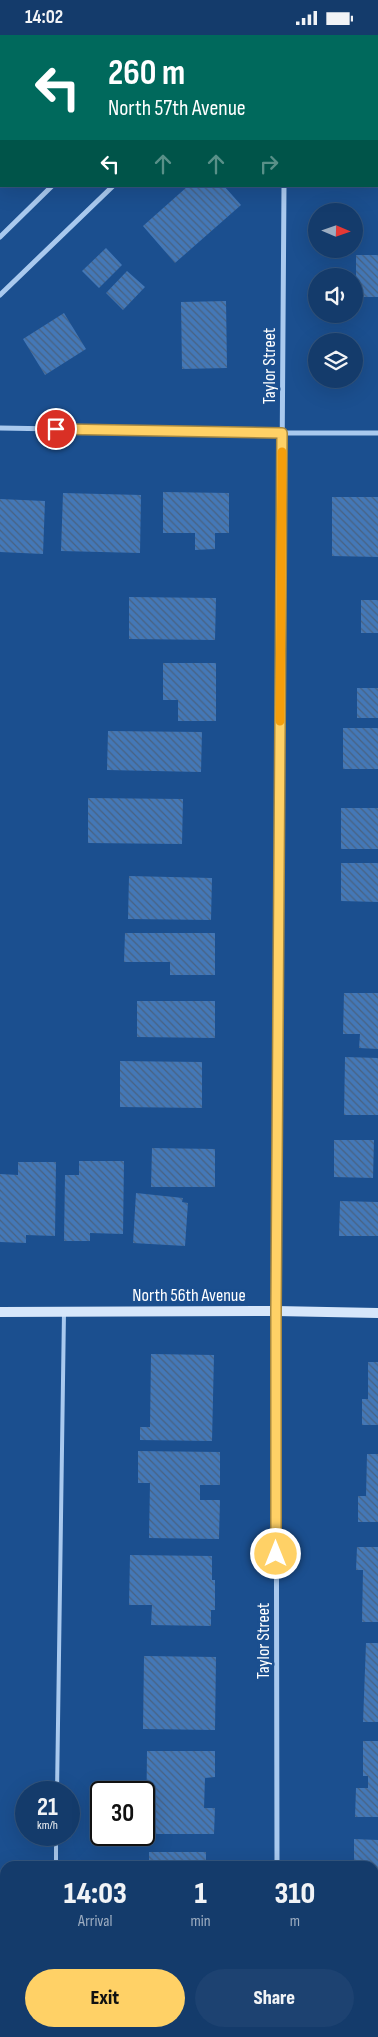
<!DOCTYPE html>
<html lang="en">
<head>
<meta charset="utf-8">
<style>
	:root { --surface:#143b6b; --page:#1d4271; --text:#f1f3f6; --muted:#9dadc1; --line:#33557e; --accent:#ffd166 }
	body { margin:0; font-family:"Sofia Sans Condensed",sans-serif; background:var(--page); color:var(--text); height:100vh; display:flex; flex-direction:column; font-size:19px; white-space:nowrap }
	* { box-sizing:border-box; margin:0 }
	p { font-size:16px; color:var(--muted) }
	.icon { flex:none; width:28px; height:28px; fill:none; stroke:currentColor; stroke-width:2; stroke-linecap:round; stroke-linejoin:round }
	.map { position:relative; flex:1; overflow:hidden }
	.panel { position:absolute; left:0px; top:1826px; width:379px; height:176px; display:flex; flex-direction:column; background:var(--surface); border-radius:15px 15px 0 0; box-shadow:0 5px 20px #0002,0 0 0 1px var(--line) }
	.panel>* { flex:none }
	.hud { position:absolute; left:0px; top:0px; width:379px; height:152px; box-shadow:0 5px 20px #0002,0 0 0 1px var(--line); background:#00695c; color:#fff; overflow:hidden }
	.needle { width:32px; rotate:92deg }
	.buttons { position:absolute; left:308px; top:168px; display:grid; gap:10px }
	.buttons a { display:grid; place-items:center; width:55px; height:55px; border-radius:50%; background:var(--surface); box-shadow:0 5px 20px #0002,0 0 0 1px var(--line); font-size:25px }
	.speed { position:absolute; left:15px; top:1746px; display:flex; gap:10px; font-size:25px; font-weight:700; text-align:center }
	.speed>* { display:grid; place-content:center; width:65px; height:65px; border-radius:50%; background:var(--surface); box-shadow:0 5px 20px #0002,0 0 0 1px var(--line); line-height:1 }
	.speed small { font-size:12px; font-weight:400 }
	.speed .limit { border:2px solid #111; border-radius:8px; background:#fff; color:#111 }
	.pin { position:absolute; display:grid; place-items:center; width:42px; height:42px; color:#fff; margin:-21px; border:2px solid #fff; border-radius:50%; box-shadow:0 1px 5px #0007 }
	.me { position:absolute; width:55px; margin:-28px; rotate:0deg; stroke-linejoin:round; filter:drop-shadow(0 0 4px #0008) }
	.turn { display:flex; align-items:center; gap:18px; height:105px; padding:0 25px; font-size:22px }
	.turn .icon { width:65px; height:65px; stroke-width:2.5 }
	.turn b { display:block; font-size:35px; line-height:42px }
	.lanes { display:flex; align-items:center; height:48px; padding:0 25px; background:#0003; justify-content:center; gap:25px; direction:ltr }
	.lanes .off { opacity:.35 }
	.eta { display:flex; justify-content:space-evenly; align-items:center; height:85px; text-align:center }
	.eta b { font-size:30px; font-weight:800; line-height:35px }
	.cta { display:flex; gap:10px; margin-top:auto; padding:10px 25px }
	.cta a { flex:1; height:58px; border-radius:30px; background:var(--accent); color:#111; font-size:20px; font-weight:800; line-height:58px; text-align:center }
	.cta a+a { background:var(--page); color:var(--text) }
	.status { display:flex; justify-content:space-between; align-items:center; height:35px; padding:0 25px; background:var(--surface); direction:ltr }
	.status svg { height:14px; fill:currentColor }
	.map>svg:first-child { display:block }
	.building { fill:url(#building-back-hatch) }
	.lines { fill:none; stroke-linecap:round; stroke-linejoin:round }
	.lane { stroke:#a9c9ee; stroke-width:4 }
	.street { stroke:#a9c9ee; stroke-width:5 }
	.secondary { stroke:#d6e6fa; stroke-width:10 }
	.route-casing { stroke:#a68842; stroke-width:12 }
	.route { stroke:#ffd166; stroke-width:9 }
	.slow { stroke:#f59e0b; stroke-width:9 }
	.labels { text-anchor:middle; stroke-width:5; stroke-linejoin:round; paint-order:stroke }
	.street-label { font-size:18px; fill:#fff; stroke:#1b4f8f }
</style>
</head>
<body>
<div class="status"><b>14:02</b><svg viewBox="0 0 49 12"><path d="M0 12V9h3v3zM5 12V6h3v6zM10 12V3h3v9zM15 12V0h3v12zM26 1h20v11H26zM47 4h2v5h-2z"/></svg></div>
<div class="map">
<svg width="378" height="2002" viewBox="0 0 378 2002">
	<defs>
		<pattern id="building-back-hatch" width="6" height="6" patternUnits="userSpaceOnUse" patternTransform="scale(1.25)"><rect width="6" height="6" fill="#4478b7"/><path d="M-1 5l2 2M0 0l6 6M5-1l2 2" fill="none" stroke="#486282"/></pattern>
	</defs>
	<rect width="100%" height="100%" fill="#1b4f8f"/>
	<!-- building -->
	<path class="building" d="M188,151H224L241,170L175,228L143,191Z
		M106,213L122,230L99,253L82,236Z
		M356,220H378V262H356Z
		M127,236L145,252L123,275L106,258Z
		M226,266L227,333L182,334L181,267Z
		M64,278L86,314L45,340L23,304Z
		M163,457L229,458V498H215V514L195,515V498H163Z
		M63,458L141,460L140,518L61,516Z
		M332,462H378V522L332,521Z
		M0,464L45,466L43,519L0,517Z
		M129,562L216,563L215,605L129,604Z
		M361,565H378V598H361Z
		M163,628H216V686H178V665H163Z
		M357,653H378V683H357Z
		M343,693H378V734H343Z
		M108,696L202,697L201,737L107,735Z
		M88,763L183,764L182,809L88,808Z
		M341,773H378V814H341Z
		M341,828H378V867L341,866Z
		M129,841L212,843L211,885L128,884Z
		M125,898H215V940H170V927H124Z
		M344,958H378V1014L359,1013L360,999H343Z
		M137,966H215V1003L137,1002Z
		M345,1022L378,1023V1080H344Z
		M120,1026L202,1027V1073L120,1072Z
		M334,1105H374L373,1143L334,1142Z
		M152,1113L215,1114V1152H151Z
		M79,1126H124L123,1199L90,1198V1206H64L65,1140H79Z
		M18,1127H56L55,1201L26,1200V1208L0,1207V1139L18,1140Z
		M136,1158L183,1163L182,1167L188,1168L185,1211L133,1208Z
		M340,1166L378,1167V1201H339Z
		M151,1319L214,1320L212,1406L140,1405V1392H150Z
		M368,1327H378V1390H362V1364H368Z
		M138,1416L220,1417V1450H200V1465H220L219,1504L149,1503L150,1448H138Z
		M367,1419H378V1487H358V1461H366Z
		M357,1512H378V1587H362L363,1535H356Z
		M130,1520L212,1521V1545H215V1575H211V1591L151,1590L152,1570H129Z
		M366,1608H378V1687H363Z
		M144,1621L216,1622L215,1695L143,1694Z
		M363,1706H378V1782H355L356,1753H368V1741H363Z
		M147,1716H215V1742L205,1743L204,1773H215L214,1799H146Z
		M354,1804L378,1805V1889H374V1831H354Z
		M149,1817H206V1831H149Z
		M374,1902H378V1938H374Z
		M374,1957H378V1987H374Z"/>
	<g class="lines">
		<!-- lane -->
		<path class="lane" d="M57,1758L64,1277
			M56,1831V1800
			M53,2002L54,1998"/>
		<!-- street -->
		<path class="street" d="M285,0V1
			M209,1L210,0
			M267,1L268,0
			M0,202L52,151
			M0,260L113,151
			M0,393L282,398H378
			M277,1831L276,1276L284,151
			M277,1998V2002"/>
		<!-- secondary -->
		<path class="secondary" d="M0,1277L276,1276L378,1278"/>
	</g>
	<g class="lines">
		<defs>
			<path id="route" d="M56,394L282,398L276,1276V1519"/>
		</defs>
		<!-- route casing -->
		<use href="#route" class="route-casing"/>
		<!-- route -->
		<use href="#route" class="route"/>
		<!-- slow -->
		<path class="slow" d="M280,686L282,417"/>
	</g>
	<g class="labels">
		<!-- street labels -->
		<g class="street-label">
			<text transform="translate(269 331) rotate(-90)" y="6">Taylor Street</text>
			<text x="189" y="1266">North 56th Avenue</text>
			<text transform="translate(263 1606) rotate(-90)" y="6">Taylor Street</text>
		</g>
	</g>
</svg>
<div class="buttons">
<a><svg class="needle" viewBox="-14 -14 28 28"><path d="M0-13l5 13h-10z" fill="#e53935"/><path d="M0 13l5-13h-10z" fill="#9dadc1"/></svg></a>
<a><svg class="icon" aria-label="sound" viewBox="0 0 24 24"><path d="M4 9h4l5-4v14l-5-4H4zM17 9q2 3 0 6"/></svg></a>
<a><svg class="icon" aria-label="layers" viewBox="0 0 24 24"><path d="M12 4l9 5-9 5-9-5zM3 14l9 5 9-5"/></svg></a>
</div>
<div class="speed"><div>21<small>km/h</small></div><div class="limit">30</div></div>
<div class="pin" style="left:56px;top:394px;background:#d93025"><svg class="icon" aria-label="arrive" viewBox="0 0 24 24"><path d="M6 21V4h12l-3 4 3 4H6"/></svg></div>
<svg class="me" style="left:276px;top:1519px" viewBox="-20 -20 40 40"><circle r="17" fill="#ffd166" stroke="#fff" stroke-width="3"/><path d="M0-11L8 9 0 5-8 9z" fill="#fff"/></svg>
<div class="hud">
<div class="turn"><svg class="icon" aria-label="left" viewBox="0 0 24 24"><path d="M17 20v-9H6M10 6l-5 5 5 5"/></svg><div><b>260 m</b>North 57th Avenue</div></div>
<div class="lanes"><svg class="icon" aria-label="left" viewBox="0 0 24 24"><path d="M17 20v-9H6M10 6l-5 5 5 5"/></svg><svg class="icon off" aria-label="ahead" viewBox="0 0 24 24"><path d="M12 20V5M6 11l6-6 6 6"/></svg><svg class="icon off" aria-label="ahead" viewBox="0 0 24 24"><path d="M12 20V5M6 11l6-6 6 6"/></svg><svg class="icon off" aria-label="right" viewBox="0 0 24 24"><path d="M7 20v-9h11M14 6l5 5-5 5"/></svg></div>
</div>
<section class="panel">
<div class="eta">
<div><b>14:03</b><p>Arrival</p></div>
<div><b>1</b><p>min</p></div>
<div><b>310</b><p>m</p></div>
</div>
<div class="cta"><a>Exit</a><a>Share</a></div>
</section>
</div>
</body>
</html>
